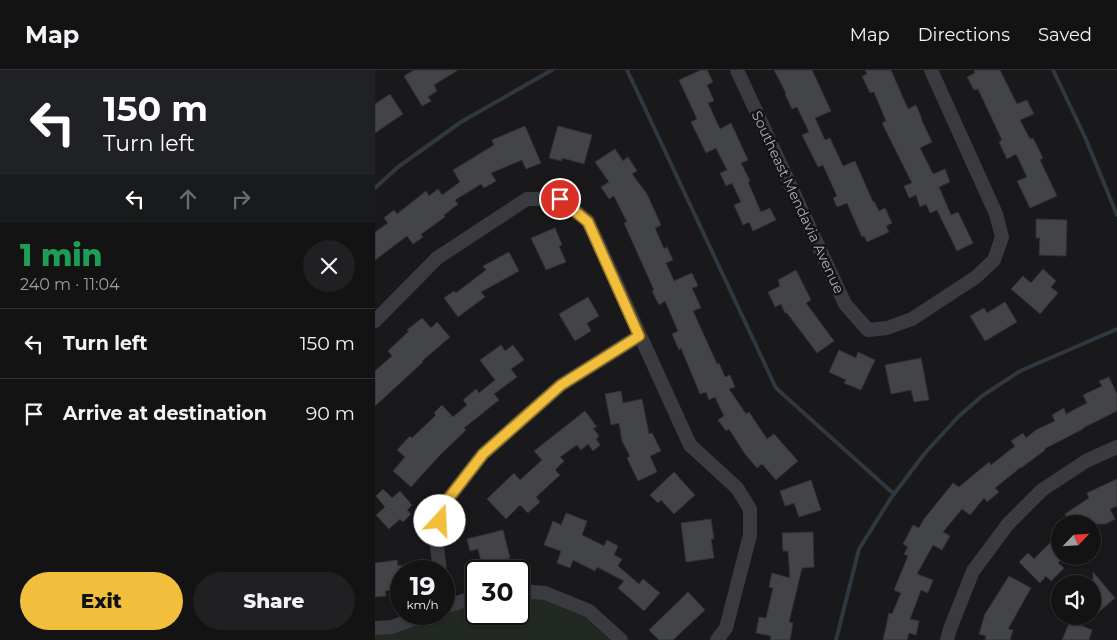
<!DOCTYPE html>
<html lang="en">
<head>
<meta charset="utf-8">
<style>
	:root { --surface:#131314; --page:#202022; --text:#f1f3f6; --muted:#9d9ea0; --line:#323234; --accent:#f1bf3b }
	body { margin:0; font-family:Montserrat,sans-serif; background:var(--page); color:var(--text); height:100vh; display:flex; flex-direction:column; font-size:19px; white-space:nowrap }
	* { box-sizing:border-box; margin:0 }
	p { font-size:16px; color:var(--muted) }
	.icon { flex:none; width:28px; height:28px; fill:none; stroke:currentColor; stroke-width:2; stroke-linecap:round; stroke-linejoin:round }
	.map { position:relative; flex:1; overflow:hidden }
	.details { display:flex; flex-direction:column; background:var(--surface); width:375px }
	.details>* { flex:none }
	.guide { background:#202124; color:#fff; overflow:hidden }
	.needle { width:32px; rotate:65deg }
	.controls { position:absolute; left:676px; top:445px; display:grid; gap:10px }
	.controls a { display:grid; place-items:center; width:50px; height:50px; border-radius:50%; background:var(--surface); box-shadow:0 1px 4px #0004,0 0 0 1px var(--line); font-size:25px }
	.speed { position:absolute; left:15px; top:490px; display:flex; gap:10px; font-size:25px; font-weight:700; text-align:center }
	.speed>* { display:grid; place-content:center; width:65px; height:65px; border-radius:50%; background:var(--surface); box-shadow:0 1px 4px #0004,0 0 0 1px var(--line); line-height:1 }
	.speed small { font-size:12px; font-weight:400 }
	.speed .limit { border:2px solid #111; border-radius:8px; background:#fff; color:#111 }
	.pin { position:absolute; display:grid; place-items:center; width:42px; height:42px; color:#fff; margin:-21px; border:2px solid #fff; border-radius:50%; box-shadow:0 1px 5px #0007 }
	.me { position:absolute; width:55px; margin:-28px; rotate:20deg; stroke-linejoin:round; filter:drop-shadow(0 0 4px #0008) }
	.turn { display:flex; align-items:center; gap:18px; height:105px; padding:0 20px; font-size:22px }
	.turn .icon { width:65px; height:65px; stroke-width:2.5 }
	.turn b { display:block; font-size:35px; line-height:42px }
	.lanes { display:flex; align-items:center; height:48px; padding:0 20px; background:#0003; justify-content:center; gap:25px; direction:ltr }
	.lanes .off { opacity:.35 }
	.round { display:grid; place-items:center; flex:none; width:52px; height:52px; border-radius:26px; background:var(--page) }
	.headline { display:flex; align-items:center; justify-content:space-between; height:85px; padding:0 20px }
	h1 { font-size:30px; font-weight:800; line-height:38px; color:#1e9e55 }
	.primary-button { display:flex; gap:10px; margin-top:auto; padding:10px 20px }
	.primary-button a { flex:1; height:58px; border-radius:30px; background:var(--accent); color:#111; font-size:20px; font-weight:800; line-height:58px; text-align:center }
	.primary-button a+a { background:var(--page); color:var(--text) }
	ul { padding:0; list-style:none }
	li { display:flex; align-items:center; gap:15px; height:70px; padding:0 20px; border-top:1px solid var(--line) }
	li div { flex:1 }
	li b { display:block; font-size:19px }
	li em { font-style:normal }
	header { display:flex; align-items:center; gap:30px; box-sizing:border-box; height:70px; padding:0 25px; background:var(--surface); border-bottom:1px solid var(--line) }
	header strong { font-size:24px }
	nav { display:flex; gap:28px; margin-inline-start:auto; font-size:18px }
	main { display:flex; flex:1; min-height:0 }
	.map>svg:first-child { display:block }
	.green { fill:#212922 }
	.lines { fill:none; stroke-linecap:round; stroke-linejoin:round }
	.stream { stroke:#2f373f; stroke-width:4 }
	.building { fill:#434448; stroke:#333337 }
	.street { stroke:#3a3b40; stroke-width:14 }
	.route-casing { stroke:#9d7c26; stroke-width:12 }
	.route { stroke:#f1bf3b; stroke-width:9 }
	.labels { text-anchor:middle; stroke-width:5; stroke-linejoin:round; paint-order:stroke }
	.street-label { font-size:14px; fill:#abafbb; stroke:#141416 }
</style>
</head>
<body>
<header>
<strong>Map</strong>
<nav><a>Map</a><a>Directions</a><a>Saved</a></nav>
</header>
<main>
<section class="details">
<div class="guide">
<div class="turn"><svg class="icon" aria-label="left" viewBox="0 0 24 24"><path d="M17 20v-9H6M10 6l-5 5 5 5"/></svg><div><b>150 m</b>Turn left</div></div>
<div class="lanes"><svg class="icon" aria-label="left" viewBox="0 0 24 24"><path d="M17 20v-9H6M10 6l-5 5 5 5"/></svg><svg class="icon off" aria-label="ahead" viewBox="0 0 24 24"><path d="M12 20V5M6 11l6-6 6 6"/></svg><svg class="icon off" aria-label="right" viewBox="0 0 24 24"><path d="M7 20v-9h11M14 6l5 5-5 5"/></svg></div>
</div>
<div class="headline"><div><h1>1 min</h1><p>240 m · 11:04</p></div><a class="round"><svg class="icon" aria-label="close" viewBox="0 0 24 24"><path d="M6 6l12 12M18 6L6 18"/></svg></a></div>
<ul>
<li><svg class="icon" aria-label="left" viewBox="0 0 24 24"><path d="M17 20v-9H6M10 6l-5 5 5 5"/></svg><div><b>Turn left</b></div><em>150 m</em></li>
<li><svg class="icon" aria-label="arrive" viewBox="0 0 24 24"><path d="M6 21V4h12l-3 4 3 4H6"/></svg><div><b>Arrive at destination</b></div><em>90 m</em></li>
</ul>
<div class="primary-button"><a>Exit</a><a>Share</a></div>
</section>
<div class="map">
<svg width="742" height="570" viewBox="0 0 742 570">
	<rect width="100%" height="100%" fill="#19191b"/>
	<!-- green -->
	<path class="green" d="M144,527L168,530L209,547L235,570H0V564H17L72,543L101,534V544H144Z"/>
	<g class="lines">
		<!-- stream -->
		<path class="stream" d="M252,0L401,318L519,424
			M678,0L710,67L742,145
			M0,118L23,97L86,52L177,0
			M461,570L484,479L516,428L550,383L583,347L607,326L645,301L742,259"/>
	</g>
	<!-- building -->
	<path class="building" d="M39,0H83L59,15L62,21L53,27L56,31L47,36L29,6Z
		M326,0H332L338,12L332,15L339,31L333,33L345,59L356,53L373,90L366,93L375,111L373,112L386,142L395,138L401,150L378,161L374,152L368,155L359,135L366,132L357,113L351,116L345,103L352,100L341,78L331,83L316,52L322,49L304,10Z
		M399,0H437L456,41L440,48L450,70L455,68L468,96L480,91L498,132L499,131L504,141L510,138L517,153L511,156L514,162L492,172L489,166L487,167L472,133L462,137L458,128L462,126L448,95L443,97L427,65L434,62L422,37L417,39L410,24L411,23Z
		M490,0H516L533,39L541,35L547,49H546L557,72L545,78L558,104L570,99L575,112L564,117L576,145L583,142L598,173L582,181L562,140L555,143L551,134L545,137L541,125L534,128L529,116L537,113L507,53L511,51L499,22L495,23L487,6L492,4Z
		M599,0H625L642,34L652,30L659,44L645,50L655,69L658,68L668,88L665,90L682,126L655,138L642,111L652,107L641,84L632,89L624,72L627,70L603,19L599,20L592,7L600,3Z
		M15,24L28,44L0,63V34Z
		M150,56L166,93L151,99L147,90L116,103L121,111L109,118L106,114L80,130L83,134L69,145L70,147L46,164L48,167L38,174L32,166L0,190V162L13,153L9,148L19,140L22,144L51,121L54,126L63,119L67,125L85,112L78,100L119,75L117,70Z
		M183,56L217,65L209,94L187,88V91L174,88Z
		M240,79L248,91L253,87L262,101L257,104L272,124L286,155L280,158L289,179L292,177L298,190L291,193L299,211L317,203L323,216L317,218L326,238L318,241L342,294L344,293L350,307L355,305L360,317L354,319L371,344L374,342L392,369L399,364L423,391L401,410L387,394L382,398L370,384L354,359L351,361L343,350L349,346L340,327L334,330L331,322L325,324L306,278L304,280L297,264L303,261L290,231L284,235L277,221L279,220L249,153L252,152L239,126L234,129L226,117L234,112L220,92Z
		M661,149L692,150L691,186L664,185L665,168H661Z
		M180,158L187,175L184,176L191,192L171,200L156,168Z
		M134,182L144,201L106,222L110,227L83,247L69,228L79,221L81,223L111,200L108,196Z
		M668,199L681,211L676,217L683,223L665,244L636,219L648,206L656,213Z
		M421,200L436,230L431,233L459,271L442,283L412,243H410L406,234L400,237L393,222L405,216L403,210Z
		M213,227L224,246L212,253L216,261L200,271L184,244Z
		M630,232L642,252L610,271L595,246L609,238L612,243Z
		M47,248L56,258L62,252L75,267L47,291L48,292L0,336V301L17,286L13,281L34,261L32,260Z
		M126,275L130,281L138,275L149,290L136,299L142,307L119,324L124,330L89,358L91,360L64,386L36,417L18,401L30,387L22,380L35,366L37,368L61,345L59,343L67,335L78,347L92,335L88,330L101,319L104,323L120,310L105,290Z
		M464,280L481,288L483,282L500,290L486,320L469,313L471,310L454,302Z
		M546,288L554,330L539,332L536,320L516,324L510,295Z
		M734,307L742,324V341L708,358V359L669,379L670,380L646,398V397L620,418L624,422L612,432L609,428L595,445L587,439L568,462L575,466L567,480L558,475L542,504L558,510L553,523L546,520L535,549L544,551L541,565L534,563L532,570H508L514,543L517,544L526,523L519,520L533,486L529,484L533,477L528,474L538,455L544,458L549,449L578,413L584,417L614,392L616,395L640,376L636,371L648,363L651,368L661,360L680,351L677,345L689,338L691,344L712,333L708,325L727,316L724,311Z
		M246,321L248,333L267,329L274,364L277,363L286,381L275,386L282,402L263,411L252,388L255,386L247,371L244,353L236,355L230,324Z
		M210,341L222,357L218,358L224,366L221,369L225,375L218,381L213,374L206,380L202,375L185,387L189,391L180,400L185,405L161,427L165,432L153,443L145,435L131,449L112,429L139,403L145,410L167,390L159,381Z
		M299,402L320,425L299,444L286,430L283,433L275,425Z
		M742,409V436L735,439L740,449L731,454H696L690,444L714,428L712,423Z
		M436,410L446,440L424,447L419,433L410,436L405,421Z
		M8,419L17,428L25,421L37,435L32,440L36,444L28,452L25,449L14,459L1,445L10,437L1,426Z
		M191,443L212,451L207,465L229,476L232,470L243,476L239,485L247,489L243,496L264,514L268,509L285,523L269,541L243,518L249,511L222,497L220,501L198,490L195,498L182,493L186,481L169,475L178,451L186,455Z
		M336,449L339,469H336L339,488L311,492L306,453Z
		M128,460L135,488L107,495L103,479L95,481L92,469Z
		M438,462L439,497L427,498L414,552L418,553L415,570H395L396,566L381,563L384,547L391,548L398,518L394,517L397,503L415,508L413,481H408L407,463Z
		M685,463V491L683,493L689,498L676,511L671,506L665,513L644,492L653,483L659,489Z
		M22,490L23,496L26,495V518L10,521L11,526L0,527V493Z
		M718,502L740,528L718,547Z
		M634,506L656,518L633,559L638,560L635,570H610L611,566L604,564L610,544Z
		M313,522L330,540L298,570H284L274,560Z
		M695,551L717,560L714,570H687Z"/>
	<g class="lines">
		<!-- street -->
		<path class="street" d="M362,0L470,234L493,260L512,258L537,249L601,207L619,190L627,167L621,144L556,0
			M0,251L62,188L152,129H185L213,151L315,375L362,418L375,439V465L351,558L342,570
			M65,501L61,469L70,433L108,384L186,315L264,266
			M144,521L170,523L214,541L246,570
			M69,537L101,527
			M0,558L17,557L52,544
			M572,570L575,559L598,501L633,454L667,420L711,391L742,377"/>
	</g>
	<g class="lines">
		<defs>
			<path id="route" d="M65,451L70,433L108,384L186,315L264,266L213,152L185,129"/>
		</defs>
		<!-- route casing -->
		<use href="#route" class="route-casing"/>
		<!-- route -->
		<use href="#route" class="route"/>
	</g>
	<g class="labels">
		<!-- street labels -->
		<g class="street-label">
			<text transform="translate(423 132) rotate(65)" y="5">Southeast Mendavia Avenue</text>
		</g>
	</g>
</svg>
<div class="controls">
<a><svg class="needle" viewBox="-14 -14 28 28"><path d="M0-13l5 13h-10z" fill="#e53935"/><path d="M0 13l5-13h-10z" fill="#9d9ea0"/></svg></a>
<a><svg class="icon" aria-label="sound" viewBox="0 0 24 24"><path d="M4 9h4l5-4v14l-5-4H4zM17 9q2 3 0 6"/></svg></a>
</div>
<div class="speed"><div>19<small>km/h</small></div><div class="limit">30</div></div>
<div class="pin" style="left:185px;top:129px;background:#d93025"><svg class="icon" aria-label="arrive" viewBox="0 0 24 24"><path d="M6 21V4h12l-3 4 3 4H6"/></svg></div>
<svg class="me" style="left:65px;top:451px" viewBox="-20 -20 40 40"><circle r="19" fill="#fff"/><path d="M0-13L10 11 0 6-10 11z" fill="#f1bf3b"/></svg>
</div>
</main>
</body>
</html>
